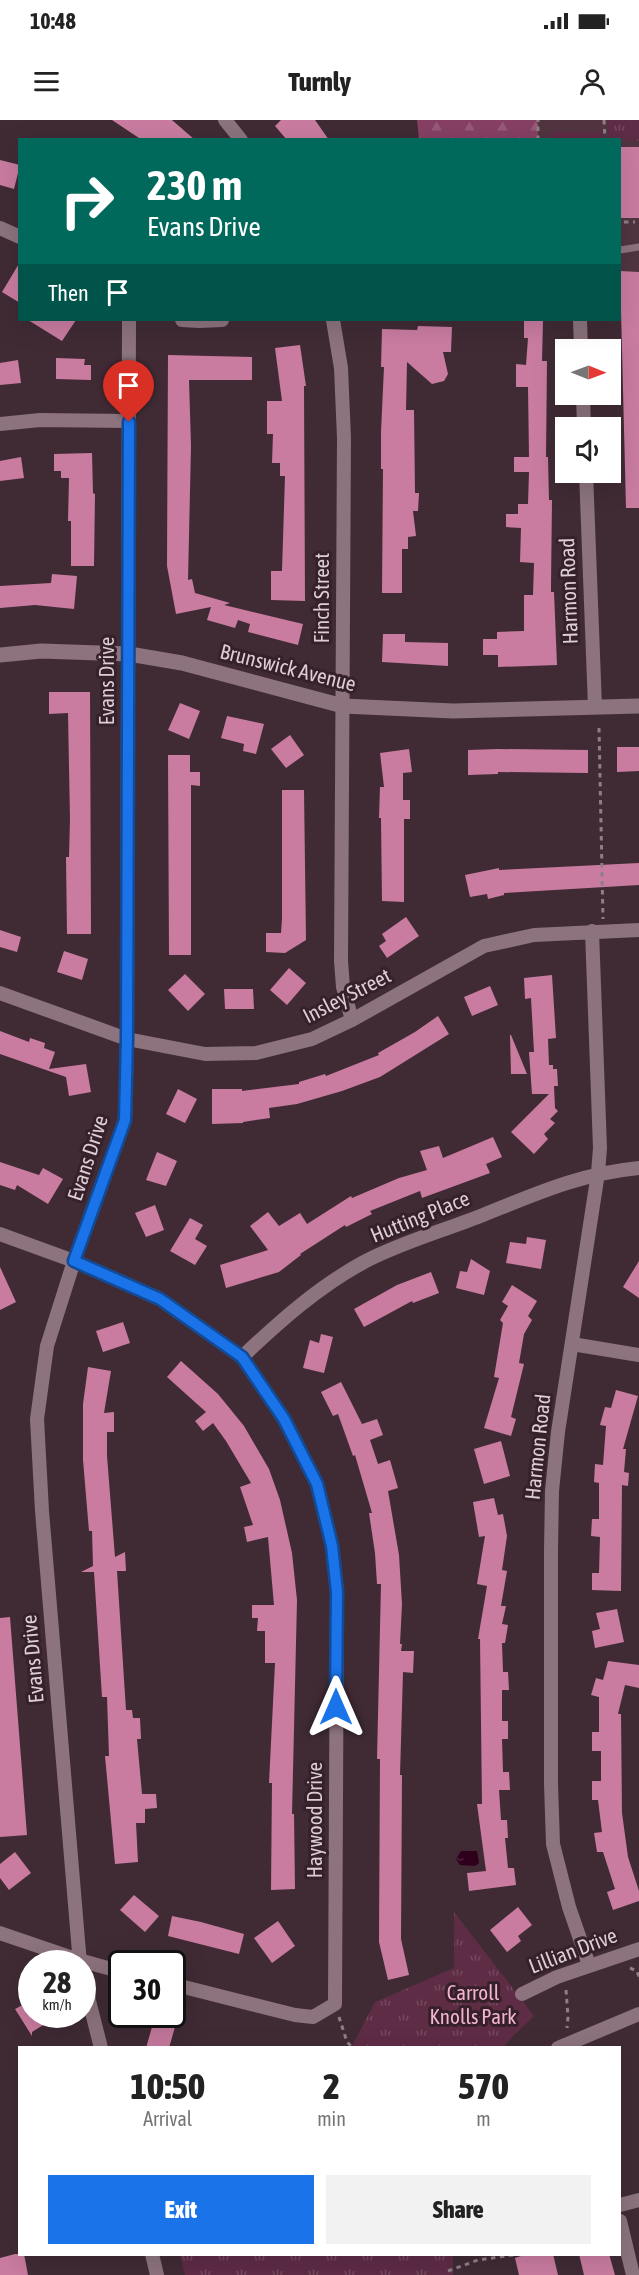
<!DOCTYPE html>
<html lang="en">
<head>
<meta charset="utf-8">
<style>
	:root { --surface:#fff; --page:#f2f2f2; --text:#222; --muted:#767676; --accent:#1a73e8 }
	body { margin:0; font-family:"Asap Condensed",sans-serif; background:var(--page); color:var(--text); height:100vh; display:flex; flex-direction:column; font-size:22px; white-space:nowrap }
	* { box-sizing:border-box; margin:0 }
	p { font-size:20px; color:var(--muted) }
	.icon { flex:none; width:33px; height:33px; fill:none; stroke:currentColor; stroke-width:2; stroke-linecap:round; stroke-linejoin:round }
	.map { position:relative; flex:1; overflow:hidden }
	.details { position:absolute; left:18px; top:1926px; width:603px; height:210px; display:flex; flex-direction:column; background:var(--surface); border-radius:0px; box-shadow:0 6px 24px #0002 }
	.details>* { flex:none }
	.hud { position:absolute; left:18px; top:18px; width:603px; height:183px; border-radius:0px; box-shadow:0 6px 24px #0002; background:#00695c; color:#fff; overflow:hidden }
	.needle { width:39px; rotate:91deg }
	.tools { position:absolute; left:555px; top:219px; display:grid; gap:12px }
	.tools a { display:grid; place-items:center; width:66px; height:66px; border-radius:0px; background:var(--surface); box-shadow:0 6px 24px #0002; font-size:30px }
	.speed { position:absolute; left:18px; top:1830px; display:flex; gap:12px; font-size:30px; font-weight:700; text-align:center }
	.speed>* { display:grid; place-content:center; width:78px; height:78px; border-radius:50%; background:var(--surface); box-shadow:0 6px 24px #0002; line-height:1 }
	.speed small { font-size:15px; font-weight:400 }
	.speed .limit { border:3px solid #111; border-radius:9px; background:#fff; color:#111 }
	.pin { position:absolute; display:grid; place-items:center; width:51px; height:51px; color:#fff; margin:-62px -26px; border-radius:50% 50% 50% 0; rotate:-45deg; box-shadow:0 0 6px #0007 }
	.pin .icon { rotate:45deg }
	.me { position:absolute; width:66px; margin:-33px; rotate:0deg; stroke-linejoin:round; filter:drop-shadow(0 0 4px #0008) }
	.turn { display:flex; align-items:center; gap:21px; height:126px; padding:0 30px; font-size:27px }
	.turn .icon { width:78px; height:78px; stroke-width:2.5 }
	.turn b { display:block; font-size:42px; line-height:51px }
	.then { display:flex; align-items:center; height:57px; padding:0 30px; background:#0003; gap:12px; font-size:22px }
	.eta { display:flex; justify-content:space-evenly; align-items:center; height:102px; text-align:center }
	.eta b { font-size:36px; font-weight:800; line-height:42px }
	.action { display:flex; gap:12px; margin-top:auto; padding:12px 30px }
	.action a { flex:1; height:69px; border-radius:0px; background:var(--accent); color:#fff; font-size:24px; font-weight:800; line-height:69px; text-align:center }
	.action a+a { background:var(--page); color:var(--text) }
	.status { display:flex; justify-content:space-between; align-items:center; height:42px; padding:0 30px; background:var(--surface); direction:ltr }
	.status svg { height:16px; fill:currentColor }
	header { display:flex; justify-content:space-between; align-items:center; height:78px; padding:0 30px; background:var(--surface); font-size:27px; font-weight:800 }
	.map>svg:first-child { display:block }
	.built { fill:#503541 }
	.forest { fill:url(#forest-firs) }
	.park { fill:url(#park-tufts) }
	.water { fill:url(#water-ripples) }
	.building { fill:#c97ca0 }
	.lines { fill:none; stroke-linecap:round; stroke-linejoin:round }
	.path { stroke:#8f7e85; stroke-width:3; stroke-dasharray:4.5 4.5; stroke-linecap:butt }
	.lane { stroke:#8c737d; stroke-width:7 }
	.street { stroke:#8c737d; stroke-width:14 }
	.secondary { stroke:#8c737d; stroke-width:15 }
	.route-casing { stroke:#114b97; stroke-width:15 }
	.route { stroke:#1a73e8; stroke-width:10 }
	.labels { text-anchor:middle; stroke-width:6; stroke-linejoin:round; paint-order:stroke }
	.street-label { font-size:21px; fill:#dcced4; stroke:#36212b }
	.park-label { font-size:21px; fill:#f4b4d0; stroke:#36212b }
</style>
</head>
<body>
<div class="status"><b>10:48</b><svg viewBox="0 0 49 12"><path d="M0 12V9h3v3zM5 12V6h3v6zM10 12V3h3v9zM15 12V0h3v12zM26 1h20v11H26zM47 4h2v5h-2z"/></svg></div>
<header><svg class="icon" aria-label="menu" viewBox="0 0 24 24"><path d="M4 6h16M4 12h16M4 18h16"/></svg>Turnly<svg class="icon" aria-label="person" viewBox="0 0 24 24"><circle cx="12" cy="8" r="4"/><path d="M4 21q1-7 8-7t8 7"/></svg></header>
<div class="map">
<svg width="639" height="2155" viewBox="0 0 639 2155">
	<defs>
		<pattern id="forest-firs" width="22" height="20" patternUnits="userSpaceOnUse" patternTransform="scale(1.5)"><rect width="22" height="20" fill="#864063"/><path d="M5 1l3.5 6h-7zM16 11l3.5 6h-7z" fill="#965a78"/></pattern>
		<pattern id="park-tufts" width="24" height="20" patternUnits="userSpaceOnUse" patternTransform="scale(1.5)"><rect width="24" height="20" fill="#5e2c45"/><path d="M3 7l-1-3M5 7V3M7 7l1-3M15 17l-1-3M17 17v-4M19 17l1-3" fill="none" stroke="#74495f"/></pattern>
		<pattern id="water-ripples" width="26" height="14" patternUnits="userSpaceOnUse" patternTransform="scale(1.5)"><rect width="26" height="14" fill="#2f001b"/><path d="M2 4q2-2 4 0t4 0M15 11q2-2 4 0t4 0" fill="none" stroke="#4d243b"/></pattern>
	</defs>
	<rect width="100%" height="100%" fill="#402b35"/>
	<!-- built -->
	<path class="built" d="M458,0H639V182L620,183V20H458Z"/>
	<!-- forest -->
	<path class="forest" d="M417,0H538V19H419Z"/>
	<!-- park -->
	<path class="park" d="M607,0H639V21L608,19Z
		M602,11V19H547L553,12Z
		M454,1792L534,1896L513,1916L504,1927L351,1928L375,1882L454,1848Z
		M206,2135H453V2155H185L180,2135L196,2136Z"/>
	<!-- water -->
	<path class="water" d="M461,1731H477L479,1743L475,1746L460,1745L456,1739Z"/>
	<!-- building -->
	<path class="building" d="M112,0H172L195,20H142Z
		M281,0H315L329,20H287L275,6Z
		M620,27H639V98H620Z
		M0,40L20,45L14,69L0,65Z
		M20,142V183L2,172Z
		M620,151L639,152V388H626Z
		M28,200H76L62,221Z
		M524,200H543L542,241H547L546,337H548L549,380H552L551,465V472H554L557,545L498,547V535H483V519H497V512L524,511V475H533L534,443L520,442L521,408L506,407V394H518V384H528L529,352H514V337H529L528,267H516V244L526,245L528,218H524Z
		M418,206L452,207L451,232H443L448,254L444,261L432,264L407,242L406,290H414L415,373H419L418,391H413L416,416L408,417V429H402V473H382L383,349H381V312L384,247H381L382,209L417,210Z
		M300,225L306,266H304L305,481L271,480V451H282L285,356H280V343H272L273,314H267V281H282L275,228Z
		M168,235L252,237V260H189L191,326L188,460L192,459L195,473L230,483L224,485L303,504L298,525L248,512L250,504L238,500L235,508L207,500L211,487L176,494L167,446Z
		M56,238L85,239L84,245H91V260L56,259Z
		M18,240L21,263L0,265V243Z
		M92,333L93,373L95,374L94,446H71V401H68L69,358H61V351H54V334Z
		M21,337L24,358L0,361V341Z
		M52,454L77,456L74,489L35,485L0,488V466L51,463Z
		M383,514H405V522L448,523V546L382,542Z
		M49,572H90L91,814H67L66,737H69L70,699L68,593L49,594Z
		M180,583L200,591L189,619L168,610Z
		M227,596L264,604L256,634L243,631L244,624L221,618Z
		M290,615L304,635L286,648L271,629Z
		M617,627H639V651L617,652Z
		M409,629L412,652L403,653V680H410V699H404V782L382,781L381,698H379L380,667H384L380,633Z
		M498,629L588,630V653L498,652V654L468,655V630Z
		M168,635H190V652H200V666L191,665V835H169Z
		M282,670H304L306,820L285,833L266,832V813H281L282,799Z
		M639,743V765L504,773V775L488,779L487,774L470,777L465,755L499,748V750Z
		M406,797L419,816L387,838L379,826L386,821L382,814Z
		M0,810L21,817L17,832L0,827Z
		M64,831L88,839L82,860L57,852Z
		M289,848L306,863L287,885L270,870Z
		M185,854L205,874L188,891L168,870Z
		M552,855L556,918L548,919L549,945H553V949H557L558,966H554L555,988L558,991L550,999L555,1003L544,1014L548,1019L534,1034L511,1012L549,974H532L529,932H534L531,878L525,879L524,858Z
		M490,866L498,885L472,896L464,877Z
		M224,869H253L254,889H225Z
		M438,896L449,914L380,957L342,971L297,984L269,988L270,998L243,1002V1003L212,1004V969H242V971L299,964V962L325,954L326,956L379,935L378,933L415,912Z
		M0,911L29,922L30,918L45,923L44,928L55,932L49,949L86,944L91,972L69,976L66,957L0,934Z
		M510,915H511L527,954H511Z
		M178,969L197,979L185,1003L166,994Z
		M493,1017L502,1037L486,1044L490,1053L422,1078L420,1071L370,1091L372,1094L346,1107L345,1105L300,1134L301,1135L279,1152L226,1168L220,1145L268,1130L250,1106L268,1092L279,1106L300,1093L307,1104L351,1076L352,1078L399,1058L427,1050L420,1031L439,1026L443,1038Z
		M157,1032L177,1041L166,1066L146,1060Z
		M0,1042L39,1055L43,1048L63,1059L48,1084L17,1065L15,1070L0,1065Z
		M155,1085L164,1110L146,1117L135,1093Z
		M190,1098L203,1105L195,1119L207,1126L195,1145L170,1131Z
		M527,1117L546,1120L541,1149L506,1143L510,1122L526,1124Z
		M471,1139L490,1151L484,1175L456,1168L460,1151L467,1152Z
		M639,1141V1178L623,1167Z
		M0,1147L16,1182L0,1190Z
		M431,1152L439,1173L413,1183L412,1181L364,1207L354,1189L397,1165Z
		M512,1165L537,1181L528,1196L532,1200L524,1214L519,1243L524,1244L511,1297L516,1299L511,1316L484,1308L499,1258L494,1257L503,1203L500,1200L508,1186L502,1182Z
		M123,1202L130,1223L103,1232L96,1211Z
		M321,1214L333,1217L324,1253L303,1248L310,1220L319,1223Z
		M181,1241L218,1274L244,1306L269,1349L280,1380L292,1433L297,1480L292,1694H294L295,1769L271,1770L272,1663H269L275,1543H265V1511H257L258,1498H252V1485H274L268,1417L247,1422L244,1407L253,1405L240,1367L251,1363L226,1321L213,1303L203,1311L195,1301L206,1292L167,1257Z
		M88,1247L111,1251L104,1293L114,1292V1312H107V1336L115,1437L125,1432L126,1451H117L126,1590H132L133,1598H140L141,1619H137L142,1674H156L157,1688L145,1689V1703H136L138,1742L115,1744L105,1636H109L107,1577H102L94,1452H81L93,1446L92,1411H89L83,1340V1284Z
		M341,1262L362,1304L377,1299L383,1315L370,1320L378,1344L390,1340L398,1368L388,1371L399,1435L402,1484L400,1524H402L401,1531H414L413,1553L403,1552L400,1655H402L401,1819L409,1855L388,1860L379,1822L380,1639H377L381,1464H377L375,1433L369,1393H372L355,1335L353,1336L338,1294L333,1296L321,1272Z
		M616,1270L638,1276L623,1329H626L624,1352L629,1353L628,1366L622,1365L621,1471L592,1470V1453H599L600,1417L591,1416L592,1399H599V1363L594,1362L595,1344L603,1345L606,1306L600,1305L605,1287L611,1288Z
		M501,1321L510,1356L484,1364L474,1329Z
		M494,1378L498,1395L503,1394L507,1416L502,1450L507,1451L501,1486H506L502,1504L508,1505L505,1523H502L503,1552H508L509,1570H502V1601H508V1619H502L503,1652H509L510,1670H499L501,1700H507L508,1718H505L508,1748H514L516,1765L469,1771L467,1753L486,1751L477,1684H482L480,1519H478L487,1466L477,1464L485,1416L479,1417L473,1382Z
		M617,1489L624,1522L595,1528L592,1511L600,1509L596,1493Z
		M10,1497L27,1715L0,1717V1498Z
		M608,1541L639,1545V1568L625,1565L618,1594H621L622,1693L628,1737L639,1771V1781L613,1790L607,1772L615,1769L603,1732H597L594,1713L602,1712L598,1680H592V1661H601V1631H592V1612H599V1577L591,1575L596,1558L603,1560Z
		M15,1732L31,1753L9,1770L0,1758V1744Z
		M134,1775L159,1796L145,1812L120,1790Z
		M518,1787L532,1805L518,1816L521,1821L507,1832L490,1810Z
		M172,1796L201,1802L244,1814L239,1834L168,1816Z
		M278,1801L295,1826L272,1843L254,1818Z
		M32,1880V1894H61L32,1912V1916L15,1889Z
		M154,1900L175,1907L169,1928H146Z
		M15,2134H24L28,2155H0V2138Z
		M527,2134H553L558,2155H519L515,2138Z
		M579,2134H609L615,2155H584Z"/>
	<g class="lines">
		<!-- path -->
		<path class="path" d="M604,0L605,20
			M538,20V0
			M624,102H635
			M599,608L603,799
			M630,1848L637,1851L639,1857
			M566,1870L568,1897L567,1908
			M339,1897L347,1922L353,1928
			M448,2151L478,2140L520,2134"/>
		<!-- lane -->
		<path class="lane" d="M620,130L639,127"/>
		<!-- street -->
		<path class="street" d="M225,0L241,20
			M0,108L20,117
			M182,200L199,201L222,200
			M333,200L341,248L344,318L341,841L343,867L352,900
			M580,200L581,230
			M583,274L584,308
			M0,304L40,300L128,301
			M586,352L595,587
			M0,873L127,919L205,934L256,933L312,919L352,900L484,826L534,815L639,810
			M0,1114L74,1141L160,1179L242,1237L284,1299L317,1364L332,1426L337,1472L335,1884L313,1897L295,1895L172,1864
			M572,1224L639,1235
			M242,1237C280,1201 318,1167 364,1142C402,1122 443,1111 483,1095C538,1073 579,1054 639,1048
			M0,1813L79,1840L122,1852
			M80,1844L42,1391L37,1299L47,1226L74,1141L125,1000L127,919L129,200
			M589,1845L569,1787L553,1724L551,1664V1430L552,1371L558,1312L598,1053L600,1028L592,811
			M82,1853L101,1928
			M522,1874L557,1857L639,1829
			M558,1928L639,1894
			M620,2085L639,2080
			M620,2101L633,2155
			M152,2134L157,2155"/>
		<!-- secondary -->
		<path class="secondary" d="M0,535L41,531L129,534L182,543L343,586L453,591L639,586"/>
	</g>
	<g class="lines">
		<defs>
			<path id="route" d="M129,302L127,919L125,1000L74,1141L160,1179L242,1237L284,1299L317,1364L332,1426L337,1472L336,1587"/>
		</defs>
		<!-- route casing -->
		<use href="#route" class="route-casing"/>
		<!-- route -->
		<use href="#route" class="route"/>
	</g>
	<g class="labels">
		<!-- street labels -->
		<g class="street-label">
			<text transform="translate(569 471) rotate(-92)" y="7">Harmon Road</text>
			<text transform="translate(322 478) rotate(-90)" y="7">Finch Street</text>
			<text transform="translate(288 548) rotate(14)" y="7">Brunswick Avenue</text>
			<text transform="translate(107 561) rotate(-90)" y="7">Evans Drive</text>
			<text transform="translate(347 876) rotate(-27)" y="7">Insley Street</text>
			<text transform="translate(88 1038) rotate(-72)" y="7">Evans Drive</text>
			<text transform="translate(420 1097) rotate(-22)" y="7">Hutting Place</text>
			<text transform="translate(538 1327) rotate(-84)" y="7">Harmon Road</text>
			<text transform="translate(33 1539) rotate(-95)" y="7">Evans Drive</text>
			<text transform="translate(315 1700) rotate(-90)" y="7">Haywood Drive</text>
			<text transform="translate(573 1831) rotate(-21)" y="7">Lillian Drive</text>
		</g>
		<!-- park labels -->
		<g class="park-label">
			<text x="473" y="1880">Carroll<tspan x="473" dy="24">Knolls Park</tspan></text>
		</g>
	</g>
</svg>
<div class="tools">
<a><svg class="needle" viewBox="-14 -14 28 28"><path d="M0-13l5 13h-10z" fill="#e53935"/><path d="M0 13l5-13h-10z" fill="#767676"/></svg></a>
<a><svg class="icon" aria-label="sound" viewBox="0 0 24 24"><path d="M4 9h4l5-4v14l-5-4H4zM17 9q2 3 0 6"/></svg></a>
</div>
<div class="speed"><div>28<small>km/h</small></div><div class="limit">30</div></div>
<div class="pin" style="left:129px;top:302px;background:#d93025"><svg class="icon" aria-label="arrive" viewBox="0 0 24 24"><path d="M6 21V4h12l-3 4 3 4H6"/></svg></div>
<svg class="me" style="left:336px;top:1587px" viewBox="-20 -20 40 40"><path d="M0-17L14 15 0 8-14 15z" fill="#1a73e8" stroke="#fff" stroke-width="4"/></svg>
<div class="hud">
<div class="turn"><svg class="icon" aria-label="right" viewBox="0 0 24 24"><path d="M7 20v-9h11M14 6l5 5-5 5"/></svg><div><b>230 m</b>Evans Drive</div></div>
<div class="then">Then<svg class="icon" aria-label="arrive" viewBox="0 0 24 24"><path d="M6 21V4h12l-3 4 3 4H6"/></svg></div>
</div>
<section class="details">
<div class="eta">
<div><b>10:50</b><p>Arrival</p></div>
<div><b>2</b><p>min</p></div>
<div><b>570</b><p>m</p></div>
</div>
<div class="action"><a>Exit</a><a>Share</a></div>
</section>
</div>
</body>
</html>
